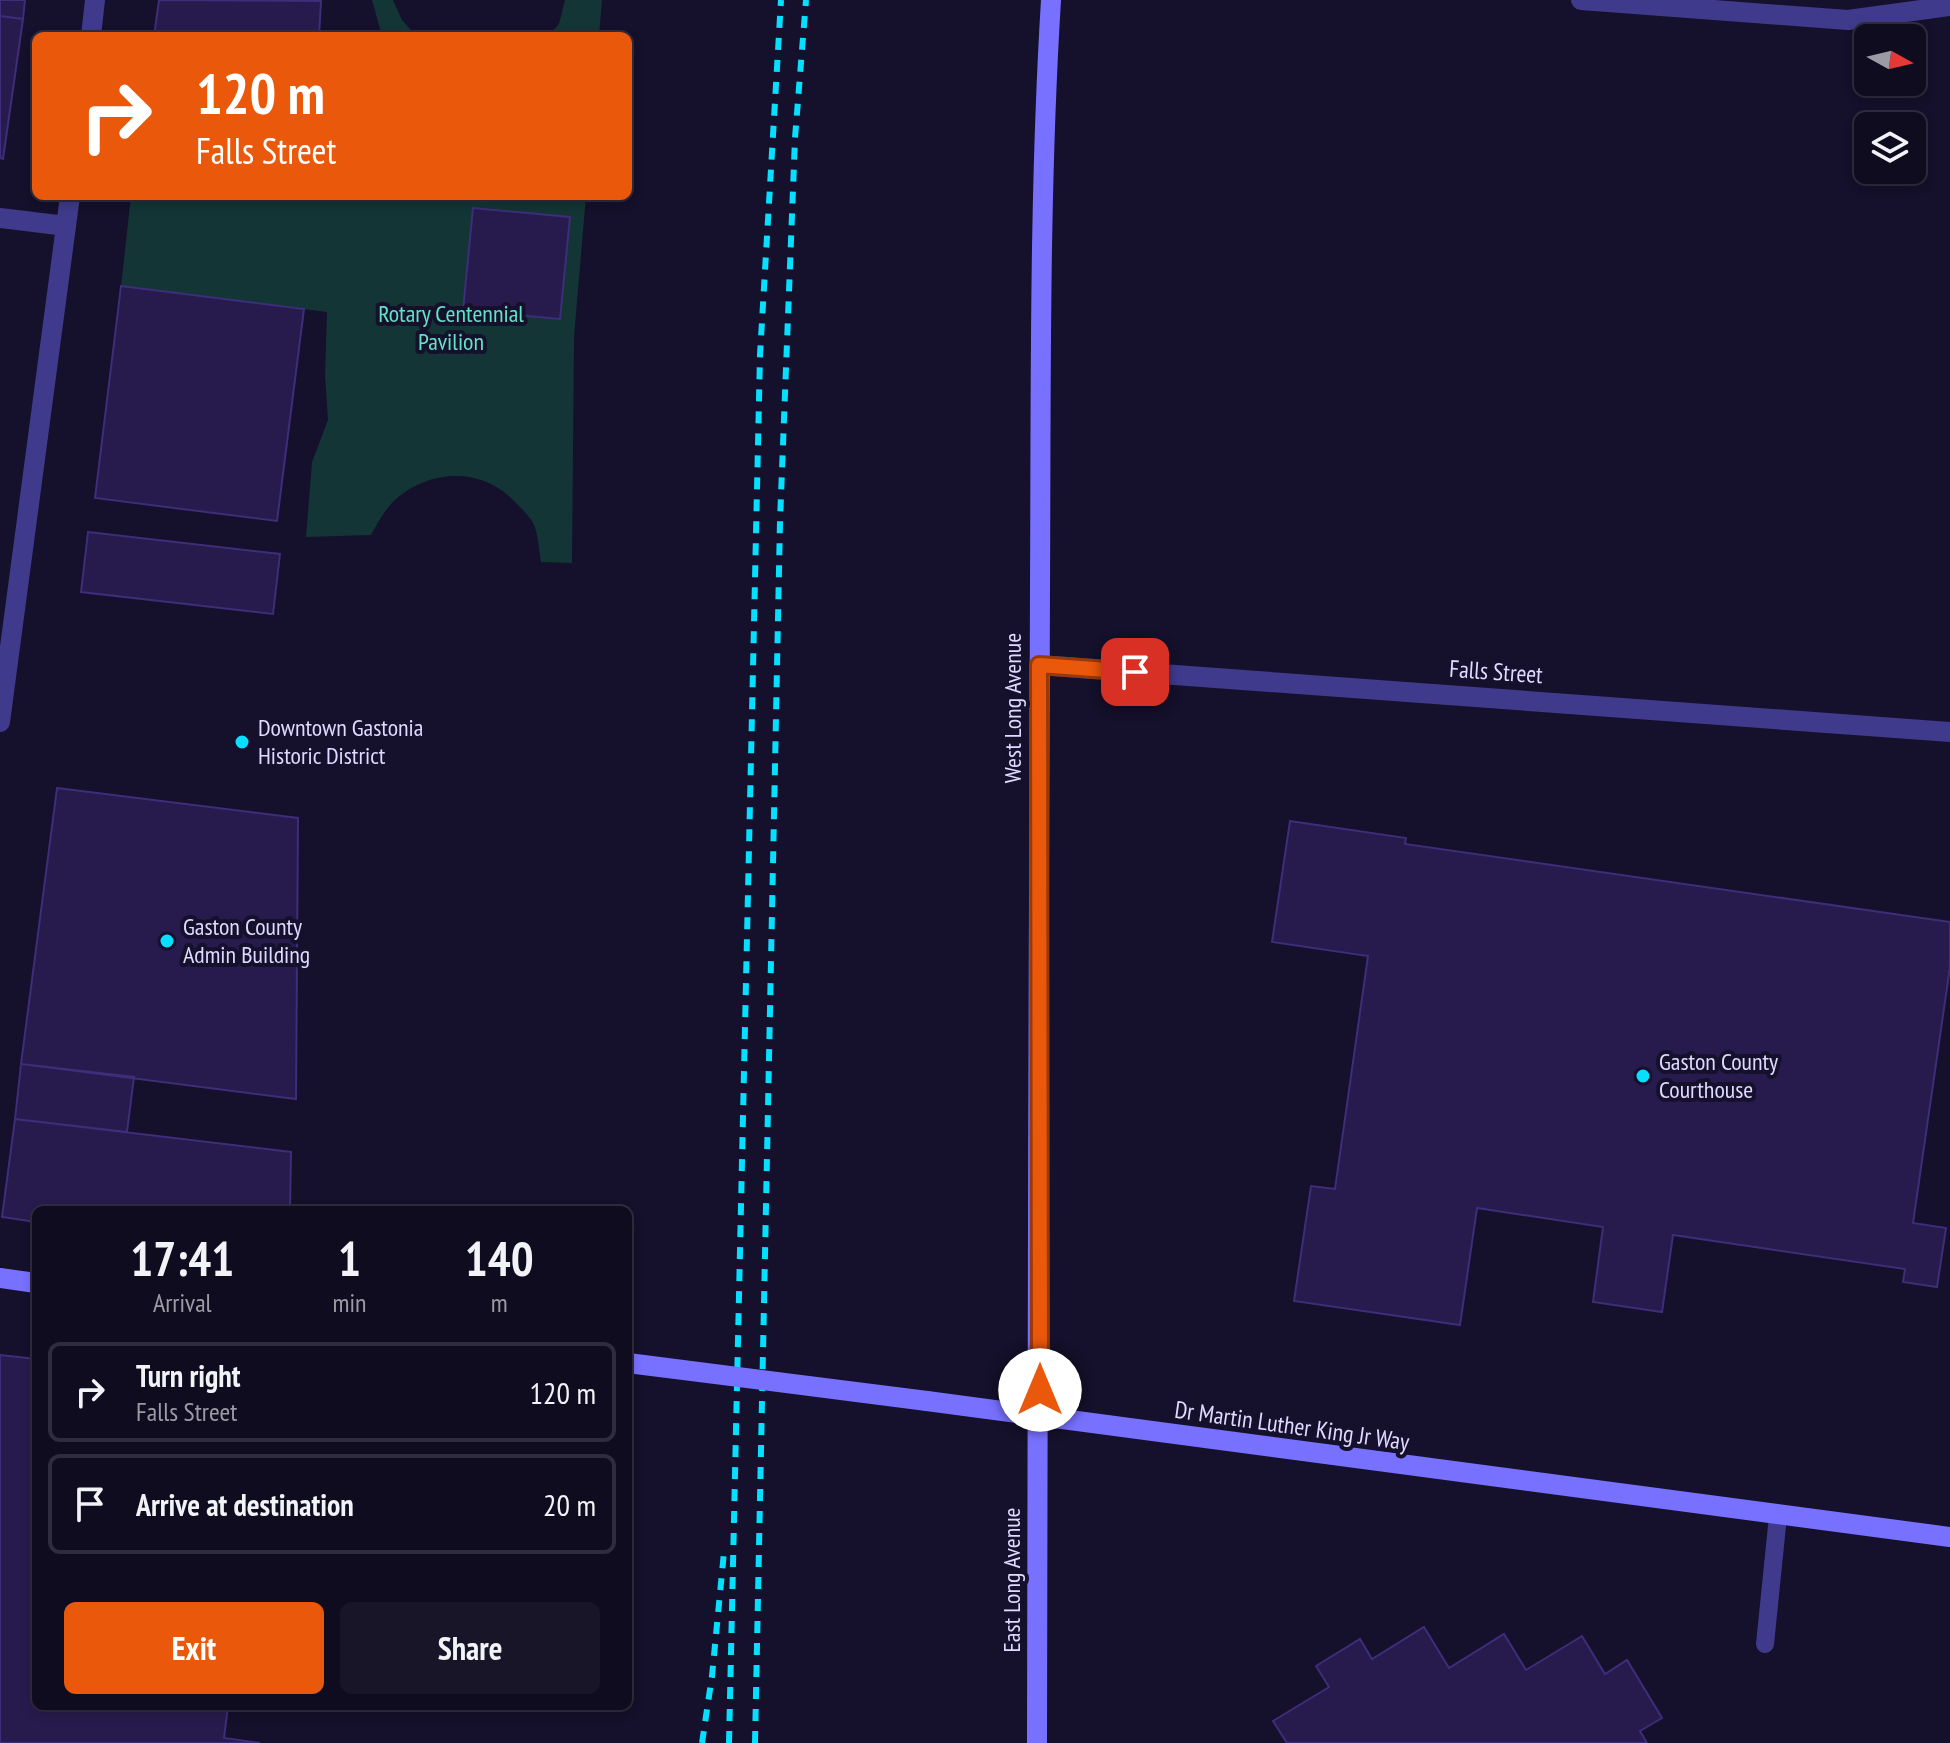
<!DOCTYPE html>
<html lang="en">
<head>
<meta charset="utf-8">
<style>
	:root { --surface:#100c20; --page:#191529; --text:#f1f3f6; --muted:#9c9ba5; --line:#302c3e; --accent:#ea580c }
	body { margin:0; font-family:"PT Sans Narrow",sans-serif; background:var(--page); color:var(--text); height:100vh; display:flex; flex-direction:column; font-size:30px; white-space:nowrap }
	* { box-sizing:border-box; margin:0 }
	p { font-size:26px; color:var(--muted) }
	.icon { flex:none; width:44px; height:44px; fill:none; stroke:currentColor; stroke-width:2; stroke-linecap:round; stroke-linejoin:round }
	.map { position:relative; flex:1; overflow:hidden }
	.drawer { position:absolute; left:32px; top:1206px; width:600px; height:504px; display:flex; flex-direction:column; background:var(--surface); border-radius:12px; box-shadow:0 4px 12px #0003,0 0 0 2px var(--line) }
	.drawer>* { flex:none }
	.hud { position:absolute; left:32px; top:32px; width:600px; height:168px; border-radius:12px; box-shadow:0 4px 12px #0003,0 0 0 2px var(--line); background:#ea580c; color:#fff; overflow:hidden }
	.needle { width:52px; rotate:98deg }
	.buttons { position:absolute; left:1854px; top:24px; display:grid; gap:16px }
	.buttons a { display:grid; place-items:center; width:72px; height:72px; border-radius:12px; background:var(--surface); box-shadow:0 4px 12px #0003,0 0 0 2px var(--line); font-size:40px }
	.pin { position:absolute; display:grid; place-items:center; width:68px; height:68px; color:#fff; margin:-34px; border-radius:16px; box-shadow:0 4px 12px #0006 }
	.me { position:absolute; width:88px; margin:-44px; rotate:0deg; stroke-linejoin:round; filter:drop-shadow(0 0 6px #0008) }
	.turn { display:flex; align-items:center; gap:28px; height:168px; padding:0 32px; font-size:36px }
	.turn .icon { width:104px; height:104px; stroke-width:2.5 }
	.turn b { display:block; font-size:56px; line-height:68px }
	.eta { display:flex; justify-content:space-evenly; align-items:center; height:136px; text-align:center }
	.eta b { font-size:48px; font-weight:700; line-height:56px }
	.button { display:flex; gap:16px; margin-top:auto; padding:16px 32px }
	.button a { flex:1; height:92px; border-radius:12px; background:var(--accent); color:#fff; font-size:32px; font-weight:700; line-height:92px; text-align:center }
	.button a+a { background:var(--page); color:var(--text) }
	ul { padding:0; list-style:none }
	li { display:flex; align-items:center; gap:24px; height:100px; margin:0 16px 12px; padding:0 16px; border:4px solid var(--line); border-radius:12px }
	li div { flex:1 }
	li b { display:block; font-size:30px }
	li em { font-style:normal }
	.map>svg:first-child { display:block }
	.green { fill:#133535 }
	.building { fill:#271b4d; stroke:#3e2d79; stroke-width:2 }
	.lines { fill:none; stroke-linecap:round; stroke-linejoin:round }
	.service { stroke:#3f3a8b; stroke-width:18 }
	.minor { stroke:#3f3a8b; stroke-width:20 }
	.tertiary { stroke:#3f3a8b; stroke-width:20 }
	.secondary { stroke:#7871ff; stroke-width:20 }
	.rail { stroke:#06dfff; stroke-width:6; stroke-dasharray:12 10; stroke-linecap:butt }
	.secondary-bridge { stroke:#7871ff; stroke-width:20 }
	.route-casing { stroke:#983908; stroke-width:20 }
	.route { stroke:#ea580c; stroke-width:14 }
	.poi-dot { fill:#06dfff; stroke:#15102b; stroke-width:3 }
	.labels { text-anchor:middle; stroke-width:8; stroke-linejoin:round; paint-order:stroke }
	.park-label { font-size:24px; fill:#61e4c7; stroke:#15102b }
	.street-label { font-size:24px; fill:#dfdaff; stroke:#15102b }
	.poi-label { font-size:24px; fill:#dfdaff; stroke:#15102b; text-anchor:start }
</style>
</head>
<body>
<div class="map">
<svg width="1950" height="1743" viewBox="0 0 1950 1743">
	<rect width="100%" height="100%" fill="#15102b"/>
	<!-- green -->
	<path class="green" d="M372,0H393L402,20L416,36H382Z
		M565,0H602L599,36H548L559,24Z
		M131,196H586L574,337L572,563L541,562C539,550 538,535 534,525C530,516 520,507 514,501C482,467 430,469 396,499C385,509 378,522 371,535L306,537L312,462L328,420L325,376L327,312L121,286Z"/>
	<!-- building -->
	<path class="building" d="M0,0H25L23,19L0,16Z
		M159,0L321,1L319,36H154Z
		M0,16L23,19L3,159L0,158Z
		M473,208L570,217L560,319L463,310Z
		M121,286L304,309L277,521L95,498Z
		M88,532L280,554L273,614L81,592Z
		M57,788L298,818L296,1099L21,1064Z
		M1290,821L1406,838L1405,844L1950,922V967L1913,1223L1946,1228L1937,1287L1903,1282L1905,1269L1673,1235L1662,1312L1593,1302L1603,1227L1477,1208L1460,1325L1294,1301L1311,1186L1335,1189L1368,956L1272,942Z
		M21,1064L134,1077L127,1132L15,1119Z
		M15,1119L291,1152L290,1210H36V1222L2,1217Z
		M0,1355L36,1359V1706H228L224,1738L260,1743H0Z
		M1424,1627L1449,1668L1504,1634L1526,1670L1582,1636L1605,1674L1627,1660L1662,1718L1640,1731L1647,1743H1287L1273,1721L1329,1687L1316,1666L1360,1639L1372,1659Z"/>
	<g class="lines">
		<!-- service -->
		<path class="service" d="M1765,1644L1778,1516"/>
		<!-- minor -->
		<path class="minor" d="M1581,0L1848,20L1950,6
			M0,218L66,226
			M1039,665L1950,732"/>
		<!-- tertiary -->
		<path class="tertiary" d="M91,36L95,0
			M0,722L70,196"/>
		<!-- secondary -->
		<path class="secondary" d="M0,1278L36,1283
			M927,1401L1950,1537
			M1037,1743C1039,1358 1037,972 1040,587C1041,391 1039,195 1051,0"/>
		<!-- rail -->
		<path class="rail" d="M702,1743L712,1676L724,1552
			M729,1743L760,355L781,0
			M755,1743L780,521L795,138L806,0"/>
		<!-- secondary-bridge -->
		<path class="secondary-bridge" d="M628,1363L927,1401"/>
	</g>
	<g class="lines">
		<defs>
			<path id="route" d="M1040,1390L1039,665L1135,672"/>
		</defs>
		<!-- route casing -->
		<use href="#route" class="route-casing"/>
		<!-- route -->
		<use href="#route" class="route"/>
	</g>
	<!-- markers -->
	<g class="poi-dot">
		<circle cx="242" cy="742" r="8"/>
		<circle cx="167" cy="941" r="8"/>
		<circle cx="1643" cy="1076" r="8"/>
	</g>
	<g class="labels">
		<!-- park labels -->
		<g class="park-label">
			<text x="451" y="322">Rotary Centennial<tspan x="451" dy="28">Pavilion</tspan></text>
		</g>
		<!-- street labels -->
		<g class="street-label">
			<text transform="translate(1496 672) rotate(4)" y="8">Falls Street</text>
			<text transform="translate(1013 708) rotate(-90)" y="8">West Long Avenue</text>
			<text transform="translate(1292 1426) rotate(8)" y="8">Dr Martin Luther King Jr Way</text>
			<text transform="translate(1012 1580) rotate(-90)" y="8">East Long Avenue</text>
		</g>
		<!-- poi labels -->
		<g class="poi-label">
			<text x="258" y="736">Downtown Gastonia<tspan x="258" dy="28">Historic District</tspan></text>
			<text x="183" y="935">Gaston County<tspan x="183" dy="28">Admin Building</tspan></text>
			<text x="1659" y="1070">Gaston County<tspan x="1659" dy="28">Courthouse</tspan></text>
		</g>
	</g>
</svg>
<div class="buttons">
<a><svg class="needle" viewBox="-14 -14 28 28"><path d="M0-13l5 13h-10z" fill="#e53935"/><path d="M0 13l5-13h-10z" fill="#9c9ba5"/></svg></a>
<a><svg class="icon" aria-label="layers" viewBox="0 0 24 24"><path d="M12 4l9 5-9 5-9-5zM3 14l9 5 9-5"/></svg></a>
</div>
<div class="pin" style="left:1135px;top:672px;background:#d93025"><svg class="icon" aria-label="arrive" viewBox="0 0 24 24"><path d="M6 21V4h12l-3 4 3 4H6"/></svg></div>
<svg class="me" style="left:1040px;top:1390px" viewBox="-20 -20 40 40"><circle r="19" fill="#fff"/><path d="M0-13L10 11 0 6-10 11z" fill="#ea580c"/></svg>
<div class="hud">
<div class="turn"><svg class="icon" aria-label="right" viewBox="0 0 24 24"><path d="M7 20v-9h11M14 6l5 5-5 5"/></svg><div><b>120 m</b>Falls Street</div></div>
</div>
<section class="drawer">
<div class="eta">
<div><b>17:41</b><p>Arrival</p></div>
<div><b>1</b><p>min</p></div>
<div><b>140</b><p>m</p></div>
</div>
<ul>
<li><svg class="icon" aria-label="right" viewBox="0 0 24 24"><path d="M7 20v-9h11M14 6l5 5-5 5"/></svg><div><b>Turn right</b><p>Falls Street</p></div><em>120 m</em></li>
<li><svg class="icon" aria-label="arrive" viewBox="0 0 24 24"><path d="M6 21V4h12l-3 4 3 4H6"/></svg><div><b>Arrive at destination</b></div><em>20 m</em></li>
</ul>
<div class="button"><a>Exit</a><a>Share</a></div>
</section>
</div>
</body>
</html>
